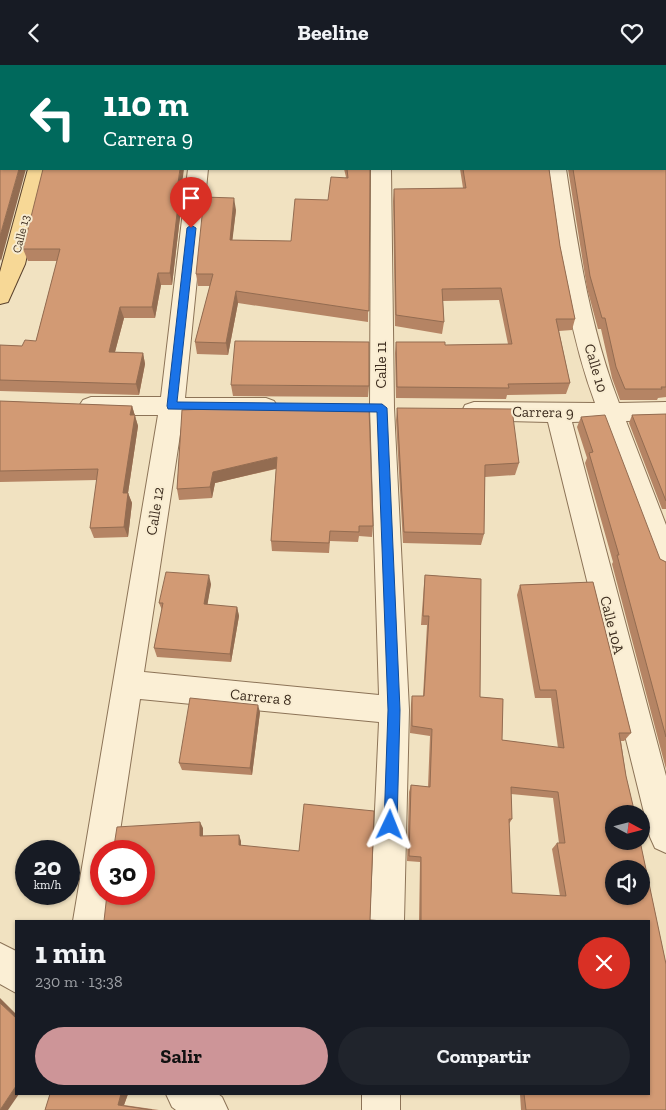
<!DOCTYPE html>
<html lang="es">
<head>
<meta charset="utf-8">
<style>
	:root { --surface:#171b24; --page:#20242c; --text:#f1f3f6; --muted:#9ea1a6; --accent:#cd9598 }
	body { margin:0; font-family:"Zilla Slab",serif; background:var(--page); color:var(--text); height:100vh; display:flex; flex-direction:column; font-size:19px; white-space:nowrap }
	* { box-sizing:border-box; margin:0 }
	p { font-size:16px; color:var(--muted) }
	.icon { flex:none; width:28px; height:28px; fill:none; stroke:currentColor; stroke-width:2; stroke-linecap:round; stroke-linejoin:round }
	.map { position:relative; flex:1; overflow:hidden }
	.details { position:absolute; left:15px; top:855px; width:635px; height:175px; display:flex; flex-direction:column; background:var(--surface); border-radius:0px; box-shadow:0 1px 4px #0004 }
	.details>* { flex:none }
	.hud { position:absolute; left:0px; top:0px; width:666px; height:105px; box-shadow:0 1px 4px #0004; background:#00695c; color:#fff; overflow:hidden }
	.needle { width:32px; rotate:97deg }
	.fabs { position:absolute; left:605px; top:740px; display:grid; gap:10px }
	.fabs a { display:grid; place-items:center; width:45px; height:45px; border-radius:50%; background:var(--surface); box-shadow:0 1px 4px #0004; font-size:25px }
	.speed { position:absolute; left:15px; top:775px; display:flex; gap:10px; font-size:25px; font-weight:700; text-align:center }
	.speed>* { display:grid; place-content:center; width:65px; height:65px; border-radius:50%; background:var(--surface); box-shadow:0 1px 4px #0004; line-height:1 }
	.speed small { font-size:12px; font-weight:400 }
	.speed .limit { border:8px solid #d22; background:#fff; color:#111 }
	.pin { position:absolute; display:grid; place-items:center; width:42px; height:42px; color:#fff; margin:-51px -21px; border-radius:50% 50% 50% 0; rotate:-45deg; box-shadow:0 0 5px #0007 }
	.pin .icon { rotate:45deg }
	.me { position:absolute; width:55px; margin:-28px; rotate:2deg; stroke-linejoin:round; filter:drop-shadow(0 0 4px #0008) }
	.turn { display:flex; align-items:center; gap:18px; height:105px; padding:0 20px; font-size:22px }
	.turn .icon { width:65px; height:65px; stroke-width:2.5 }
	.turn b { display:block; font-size:35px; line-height:42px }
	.round { display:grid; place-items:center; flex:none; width:52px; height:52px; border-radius:26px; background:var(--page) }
	.head { display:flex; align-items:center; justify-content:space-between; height:85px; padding:0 20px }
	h1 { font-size:30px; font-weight:700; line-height:38px }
	.action { display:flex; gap:10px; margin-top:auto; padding:10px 20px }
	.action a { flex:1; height:58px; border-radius:30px; background:var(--accent); color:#111; font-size:20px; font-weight:700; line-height:58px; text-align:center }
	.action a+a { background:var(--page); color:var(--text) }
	header { display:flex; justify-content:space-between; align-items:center; height:65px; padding:0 20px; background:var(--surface); font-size:22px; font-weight:700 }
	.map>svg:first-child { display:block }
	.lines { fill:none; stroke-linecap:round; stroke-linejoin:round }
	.minor-casing { stroke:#8c7357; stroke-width:2 }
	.major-casing { stroke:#59402c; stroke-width:2 }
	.minor { fill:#fbefd5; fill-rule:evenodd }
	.major { fill:#f7d896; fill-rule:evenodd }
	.wall { fill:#b58464; fill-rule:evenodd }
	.shaded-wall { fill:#936c51 }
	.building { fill:#d29a74; stroke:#936c51; fill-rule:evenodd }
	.route { fill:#1a73e8; stroke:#114b97 }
	.labels { text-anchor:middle; stroke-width:4; stroke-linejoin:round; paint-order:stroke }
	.far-street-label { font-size:12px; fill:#3b2b1d; stroke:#f8ecd1 }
	.street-label { font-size:15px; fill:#3b2b1d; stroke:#f8ecd1 }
</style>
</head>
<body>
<header><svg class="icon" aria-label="back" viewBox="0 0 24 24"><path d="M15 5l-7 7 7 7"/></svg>Beeline<svg class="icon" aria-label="heart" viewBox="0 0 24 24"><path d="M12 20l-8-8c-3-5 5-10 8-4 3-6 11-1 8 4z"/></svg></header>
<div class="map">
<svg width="666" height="1045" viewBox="0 0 666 1045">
	<rect width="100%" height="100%" fill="#f1e2c1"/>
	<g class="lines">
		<defs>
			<path id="minor" d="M0,42H1V52H0Z
				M188,104H208L185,333H266L274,336L278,342L274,348L266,351L183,350L144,607L379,630L370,343L371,104H391L394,343L409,645L404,856H370L379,657L140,634L117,786H101V829H111L107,856H73L158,350H91L83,347L79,341L83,335L91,332H161Z
				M546,104H566C578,183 590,263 619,338L666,337V355L626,356L666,460V506L656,503L653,495L602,356L572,357L666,711V788L655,783L650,772L548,357L474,355L465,352L462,346L465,340L474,337L595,338C567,263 558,183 546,104Z
				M0,878L16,886V928L0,919Z
				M166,1029H218L222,1032L228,1045H176L172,1042Z
				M362,1029H400V1045H362Z"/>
			<path id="major" d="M28,104H48L25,199L8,237L0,239V207Z"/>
		</defs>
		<!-- minor casing -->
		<use href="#minor" class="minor-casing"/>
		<!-- major casing -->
		<use href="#major" class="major-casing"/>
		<!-- minor -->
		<use href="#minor" class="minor"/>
		<!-- major -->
		<use href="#major" class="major"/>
	</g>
	<!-- wall -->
	<path class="wall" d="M0,0H666V332L658,333L657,335H620L612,313L601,264H598L587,223L568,104H665V1H1V38H0Z
		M344,104H370L368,257L238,238L228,290L197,289L195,277L210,221H198L196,209L236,145L232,175L291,176L328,135L346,112Z
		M460,104H549L560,181L575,254L572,265L559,266L570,318L566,329L507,330L506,334L396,333L395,288L396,277L445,280L508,279L499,235L443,236L444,257L442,269L395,261L393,136L394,124L463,123Z
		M180,134L181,144L172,220H161L155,253H124L115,287L143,288L145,299L139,330L0,326V280L22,281L36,276L57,196H28L23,184Z
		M231,320L369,321L368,332L233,331Z
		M0,336L132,341L138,361L128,428L132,438L128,472L94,473L90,463L97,415L0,417Z
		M397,343L519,398L515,410L485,412L484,469L481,480L403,478L396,355Z
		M182,345L373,461L372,472L359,471L358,477L330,476L329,488L272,486L271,476L276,404L215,418L212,433L179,435L177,424Z
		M666,349V444H662L629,358L632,350Z
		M581,352L660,494L666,497V704L612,499L613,497L585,398L587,393L577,362Z
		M425,510L481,514L480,632L503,634L502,675L558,683L551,633H535L517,530L520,520L593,517L631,668L624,676H621L626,711L635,749H614V776H640L666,899V1045H521L520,1029H649V856H419L420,797L407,796L409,727L411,720L428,722L430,671L410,668L411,639L412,631H423L427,560H421L424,519ZM511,729L553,733L559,778H557L552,784L560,831L512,828L509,759L512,754ZM614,804H641V831H614Z
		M211,519L207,540L237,542L239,551L231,597L157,592L154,583L162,545L159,538Z
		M260,647L252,710L182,705L179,698Z
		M50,1029H128L124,1040L159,1045H45Z"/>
	<!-- shaded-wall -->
	<path class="shaded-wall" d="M19,104H26L1,196L0,194V171Z
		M180,104H184L180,134L181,144L172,220L170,208L176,132Z
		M234,133L236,145L231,187L230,175Z
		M158,208L161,220L155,253L152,242Z
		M236,226L238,238L228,290L226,278Z
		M120,242L124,253L112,298L109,287Z
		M143,288L145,299L139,330L136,319Z
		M132,341L138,361L128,428L132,438L128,472L124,462L123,428L130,350Z
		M277,392L278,403L215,418L212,433L210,422L213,407Z
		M209,510L211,519L206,548L204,539Z
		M237,542L239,551L231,597L230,589Z
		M258,640L260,647L252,710L250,703Z
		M200,757L203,763V777L200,771Z
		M239,770L241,776V785L239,780Z
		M0,933L16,949V953L0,938Z
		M16,1021V1029H19L8,1045H0Z
		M121,1029H128L124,1040H118Z"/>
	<!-- building -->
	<path class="building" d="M0,0H507V1H1V26H0Z
		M556,0H666V322H661L662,324H625L616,302L605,253H602L590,211L573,104H665V1H557Z
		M0,87H1V104H19L0,171Z
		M43,104H180L176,132H179L170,208H158L152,242H120L109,287L143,288L136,319L0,315V280L22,281L25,275L36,276L60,184H23Z
		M347,104H370L369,246L236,226L226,278L195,277L213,209H196L204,132L234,133L230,175L291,176L295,134L328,135L331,112L348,113Z
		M463,104H549L560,181L575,254H556L570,318L508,319L509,323L397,322L396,277H445V280L512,279L501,223L442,224L444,257L396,250L394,124L466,123Z
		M235,276L369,277V321L231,320Z
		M0,336L132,341L130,350H135L123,428H128L124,462L90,463L98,404L0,406Z
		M229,341L369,342L373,461H359V467L330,466L329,478L271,476L277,392L213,407L210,422L177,424L182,345L229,343Z
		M397,343L512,344L519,398L485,400L484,469L404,467Z
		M666,349V436L632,350Z
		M605,350L660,494L666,497V672L617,490H619L589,388L593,387L581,352Z
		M166,507L209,510L204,539L237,542L230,589L154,583L163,538H159Z
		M425,510L481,514L480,632L503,634L502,675L564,683L556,625H540L520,520L593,517L631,668H619L626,711L635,749H614V776H640L666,899V1045H526L524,1029H649V856H421V792L409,791L411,720L430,722L432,664L412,661V631H424L429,551H423ZM511,722L558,727L565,778H557L566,831L512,828L509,754H512ZM614,804H641V831H614Z
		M190,633L258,640L250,703L179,698Z
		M304,739L374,746L370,855L383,856H104L107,829H144V786H108L109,782L114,781L117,762L200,757V771L239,770V780L299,786Z
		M0,938L16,953V1021L0,1045Z
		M50,1029H121L118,1040L152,1045H45Z"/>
	<!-- route -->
	<path class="route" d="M191,160L196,163L177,337L382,339L387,343L400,645L397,760L395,765L390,767L386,765L384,760L388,645L377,347L168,344L167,341L187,163Z"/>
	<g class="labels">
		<!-- far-street labels -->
		<g class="far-street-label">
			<text transform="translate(21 169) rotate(-76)" y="4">Calle 13</text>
		</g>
		<!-- street labels -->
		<g class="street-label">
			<text transform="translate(381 300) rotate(-90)" y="5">Calle 11</text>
			<text transform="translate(596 303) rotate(74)" y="5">Calle 10</text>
			<text transform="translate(543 347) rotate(1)" y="5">Carrera 9</text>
			<text transform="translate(155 446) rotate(-81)" y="5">Calle 12</text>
			<text transform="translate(612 560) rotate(76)" y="5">Calle 10A</text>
			<text transform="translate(261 632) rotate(6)" y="5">Carrera 8</text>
		</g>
	</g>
</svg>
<div class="fabs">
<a><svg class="needle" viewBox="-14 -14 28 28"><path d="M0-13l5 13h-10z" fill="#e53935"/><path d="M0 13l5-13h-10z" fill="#9ea1a6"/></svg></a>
<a><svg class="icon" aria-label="sound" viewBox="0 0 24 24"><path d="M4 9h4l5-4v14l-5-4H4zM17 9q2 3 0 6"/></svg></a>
</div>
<div class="speed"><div>20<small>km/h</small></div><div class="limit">30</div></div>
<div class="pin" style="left:191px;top:163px;background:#d93025"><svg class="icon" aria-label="arrive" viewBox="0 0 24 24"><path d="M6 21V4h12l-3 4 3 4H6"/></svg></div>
<svg class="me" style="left:390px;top:760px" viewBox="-20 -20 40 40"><path d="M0-17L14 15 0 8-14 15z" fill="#1a73e8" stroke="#fff" stroke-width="4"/></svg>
<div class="hud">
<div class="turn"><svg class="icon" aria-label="left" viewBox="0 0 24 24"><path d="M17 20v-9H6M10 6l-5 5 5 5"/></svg><div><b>110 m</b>Carrera 9</div></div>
</div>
<section class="details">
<div class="head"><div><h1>1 min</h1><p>230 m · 13:38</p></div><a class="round" style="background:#d93025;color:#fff"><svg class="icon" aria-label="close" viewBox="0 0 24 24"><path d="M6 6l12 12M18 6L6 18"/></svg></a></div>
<div class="action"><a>Salir</a><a>Compartir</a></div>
</section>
</div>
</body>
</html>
